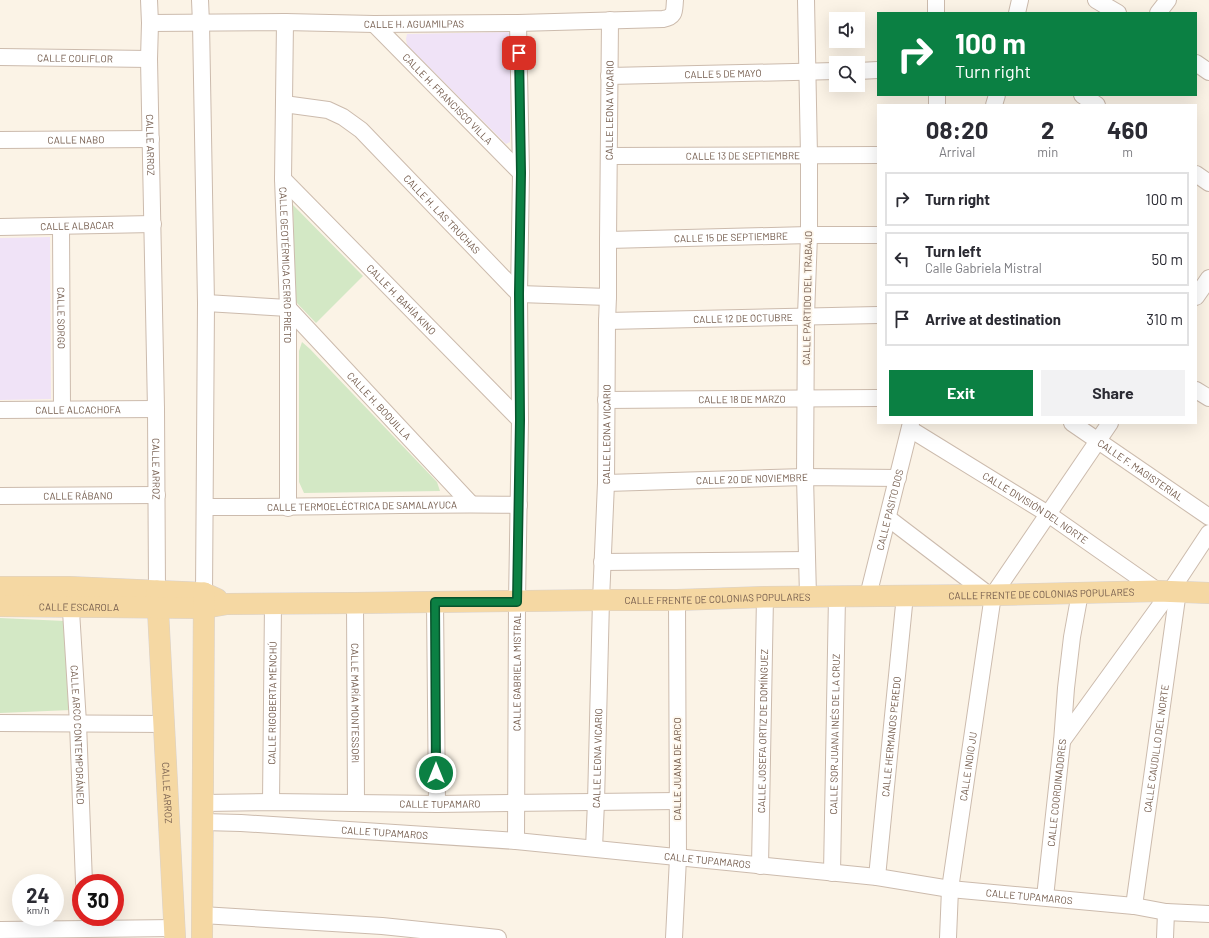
<!DOCTYPE html>
<html lang="en">
<head>
<meta charset="utf-8">
<style>
	:root { --surface:#fff; --page:#f2f2f3; --text:#2b2b33; --muted:#7c7c81; --line:#e1e1e2; --accent:#0b8043 }
	body { margin:0; font-family:Barlow,sans-serif; background:var(--page); color:var(--text); height:100vh; display:flex; flex-direction:column; font-size:15px; white-space:nowrap }
	* { box-sizing:border-box; margin:0 }
	p { font-size:13px; color:var(--muted) }
	.icon { flex:none; width:22px; height:22px; fill:none; stroke:currentColor; stroke-width:2; stroke-linecap:round; stroke-linejoin:round }
	.map { position:relative; flex:1; overflow:hidden }
	.drawer { position:absolute; left:877px; top:104px; width:320px; height:320px; display:flex; flex-direction:column; background:var(--surface); border-radius:0px; box-shadow:0 4px 16px #0002 }
	.drawer>* { flex:none }
	.hud { position:absolute; left:877px; top:12px; width:320px; height:84px; border-radius:0px; box-shadow:0 4px 16px #0002; background:#0b8043; color:#fff; overflow:hidden }
	.fabs { position:absolute; left:829px; top:12px; display:grid; gap:8px }
	.fabs a { display:grid; place-items:center; width:36px; height:36px; border-radius:0px; background:var(--surface); box-shadow:0 4px 16px #0002; font-size:20px }
	.speed { position:absolute; left:12px; top:874px; display:flex; gap:8px; font-size:20px; font-weight:700; text-align:center }
	.speed>* { display:grid; place-content:center; width:52px; height:52px; border-radius:50%; background:var(--surface); box-shadow:0 4px 16px #0002; line-height:1 }
	.speed small { font-size:10px; font-weight:400 }
	.speed .limit { border:6px solid #d22; background:#fff; color:#111 }
	.pin { position:absolute; display:grid; place-items:center; width:34px; height:34px; color:#fff; margin:-17px; border-radius:8px; box-shadow:0 2px 6px #0006 }
	.me { position:absolute; width:44px; margin:-22px; rotate:0deg; stroke-linejoin:round; filter:drop-shadow(0 0 3px #0008) }
	.turn { display:flex; align-items:center; gap:14px; height:84px; padding:0 12px; font-size:18px }
	.turn .icon { width:52px; height:52px; stroke-width:2.5 }
	.turn b { display:block; font-size:28px; line-height:34px }
	.eta { display:flex; justify-content:space-evenly; align-items:center; height:68px; text-align:center }
	.eta b { font-size:24px; font-weight:700; line-height:28px }
	.cta { display:flex; gap:8px; margin-top:auto; padding:8px 12px }
	.cta a { flex:1; height:46px; border-radius:0px; background:var(--accent); color:#fff; font-size:16px; font-weight:700; line-height:46px; text-align:center }
	.cta a+a { background:var(--page); color:var(--text) }
	ul { padding:0; list-style:none }
	li { display:flex; align-items:center; gap:12px; height:54px; margin:0 8px 6px; padding:0 4px; border:2px solid var(--line); border-radius:0px }
	li div { flex:1 }
	li b { display:block; font-size:15px }
	li em { font-style:normal }
	.map>svg:first-child { display:block }
	.education { fill:#f0e3f7 }
	.green { fill:#d3e8c5 }
	.lines { fill:none; stroke-linecap:round; stroke-linejoin:round }
	.minor-casing { stroke:#ccbbad; stroke-width:18 }
	.major-casing { stroke:#d8d1cd; stroke-width:22 }
	.minor { stroke:#fff; stroke-width:16 }
	.major { stroke:#f5d8a3; stroke-width:21 }
	.route-casing { stroke:#07532c; stroke-width:10 }
	.route { stroke:#0b8043; stroke-width:7 }
	.labels { text-anchor:middle; stroke-width:3.5; stroke-linejoin:round; paint-order:stroke }
	.street-label { font-size:10px; fill:#735b4c; stroke:#fef7ec }
</style>
</head>
<body>
<div class="map">
<svg width="1209" height="938" viewBox="0 0 1209 938">
	<rect width="100%" height="100%" fill="#fbf3e6"/>
	<!-- education -->
	<path class="education" d="M508,32L512,36L510,142L506,144L407,45L406,39L407,34Z
		M50,237L51,399L0,400V238Z"/>
	<!-- green -->
	<path class="green" d="M293,205L363,276L316,323L295,301Z
		M302,342L310,349L437,482L440,491L304,493L299,482V351Z
		M0,618L65,621L71,710L0,713Z"/>
	<g class="lines">
		<defs>
			<g id="minor">
				<path id="s1" d="M149,0L150,23L149,59L156,409L157,591"/>
				<path d="M200,0L201,23L206,303L204,593"/>
				<path d="M806,0L809,156V235L806,316L805,477L808,596"/>
				<path d="M936,0V13"/>
				<path d="M1096,0L1118,13"/>
				<path d="M1017,13L1020,0"/>
				<path d="M1158,13L1168,0"/>
				<path id="s2" d="M285,22L283,179L288,308V508"/>
				<path id="s3" d="M150,23L285,22L374,24L518,23L663,19C676,17 674,10 675,0"/>
				<path id="s4" d="M374,24L521,173"/>
				<path id="s5" d="M0,57L149,59"/>
				<path d="M1196,63L1209,72"/>
				<path d="M858,71L878,70"/>
				<path id="s6" d="M609,76L836,71"/>
				<path d="M937,95V105"/>
				<path d="M1082,95L1097,105"/>
				<path id="s7" d="M284,104L328,110L343,117L361,130L519,294L608,297"/>
				<path d="M994,105L997,95"/>
				<path id="s8" d="M0,140L151,139"/>
				<path id="s9" d="M609,156L878,155"/>
				<path d="M1196,174L1209,183"/>
				<path id="s10" d="M283,179L520,420"/>
				<path id="s11" d="M61,226L62,409"/>
				<path id="s12" d="M0,227L153,224"/>
				<path id="s13" d="M608,240L809,235H878"/>
				<path d="M1196,297L1209,278"/>
				<path id="s14" d="M206,303L288,308L471,504"/>
				<path id="s15" d="M607,321L878,315"/>
				<path d="M1196,390L1209,398"/>
				<path id="s16" d="M606,400L878,398"/>
				<path id="s17" d="M0,410L156,409"/>
				<path id="s18" d="M1072,423L1209,517"/>
				<path id="s19" d="M910,429L1048,514L1158,591"/>
				<path id="s20" d="M606,483L805,477L898,478"/>
				<path id="s21" d="M0,496L157,495"/>
				<path id="s22" d="M205,507C309,508 414,503 519,505"/>
				<path d="M888,518L989,595"/>
				<path d="M602,562L807,560"/>
				<path id="s23" d="M70,595L78,723L84,883"/>
				<path id="s24" d="M868,596L911,423"/>
				<path d="M435,602L437,804"/>
				<path id="s25" d="M355,603L356,803"/>
				<path d="M0,723L165,724"/>
				<path d="M1062,741L1170,592L1209,533"/>
				<path id="s26" d="M271,802L273,603"/>
				<path id="s27" d="M204,803L271,802L437,804L677,801"/>
				<path id="s28" d="M203,822L241,823L516,841L877,877L950,889L1134,906L1166,912L1209,914"/>
				<path id="s29" d="M516,841L517,602L520,420L519,294L521,173L518,23"/>
				<path id="s30" d="M594,848L596,802L601,600L606,483L607,321L608,297V240L610,20"/>
				<path id="s31" d="M760,866L765,597"/>
				<path id="s32" d="M832,873L837,596"/>
				<path id="s33" d="M877,877L905,595"/>
				<path id="s34" d="M1045,897L1062,742L1066,688L1072,637L1080,593"/>
				<path id="s35" d="M1134,906L1178,591"/>
				<path d="M202,915L382,926L498,938"/>
				<path d="M0,930L175,928"/>
				<path d="M674,938L678,858L677,600"/>
				<path id="s36" d="M948,938L950,889L993,595L1110,423"/>
				<path d="M1165,938L1166,912"/>
			</g>
			<g id="major">
				<path d="M0,587H69L204,593L217,599"/>
				<path id="s37" d="M157,591L175,938"/>
				<path id="s38" d="M0,606L204,608L227,604L355,603L601,600H677L765,597L993,595L1158,591L1209,593"/>
				<path d="M202,938L204,593"/>
			</g>
		</defs>
		<!-- minor casing -->
		<use href="#minor" class="minor-casing"/>
		<!-- major casing -->
		<use href="#major" class="major-casing"/>
		<!-- minor -->
		<use href="#minor" class="minor"/>
		<!-- major -->
		<use href="#major" class="major"/>
	</g>
	<g class="lines">
		<defs>
			<path id="route" d="M436,773L435,602H517L520,420L519,294L521,173L519,53"/>
		</defs>
		<!-- route casing -->
		<use href="#route" class="route-casing"/>
		<!-- route -->
		<use href="#route" class="route"/>
	</g>
	<g class="labels">
		<!-- street labels -->
		<g class="street-label">
			<text dy="4" stroke="none"><textPath href="#s3" startOffset="264">CALLE H. AGUAMILPAS</textPath></text>
			<text dy="4" stroke="none"><textPath href="#s5" startOffset="75">CALLE COLIFLOR</textPath></text>
			<text dy="4" stroke="none"><textPath href="#s6" startOffset="114">CALLE 5 DE MAYO</textPath></text>
			<text dy="4" stroke="none"><textPath href="#s4" startOffset="105">CALLE H. FRANCISCO VILLA</textPath></text>
			<text dy="4" stroke="none"><textPath href="#s30" startOffset="738">CALLE LEONA VICARIO</textPath></text>
			<text dy="4" stroke="none"><textPath href="#s8" startOffset="76">CALLE NABO</textPath></text>
			<text dy="4" stroke="none"><textPath href="#s1" startOffset="145">CALLE ARROZ</textPath></text>
			<text dy="4" stroke="none"><textPath href="#s9" startOffset="134">CALLE 13 DE SEPTIEMBRE</textPath></text>
			<text dy="4" stroke="none"><textPath href="#s7" startOffset="200">CALLE H. LAS TRUCHAS</textPath></text>
			<text dy="4" stroke="none"><textPath href="#s12" startOffset="77">CALLE ALBACAR</textPath></text>
			<text dy="4" stroke="none"><textPath href="#s13" startOffset="123">CALLE 15 DE SEPTIEMBRE</textPath></text>
			<text dy="4" stroke="none"><textPath href="#s2" startOffset="243">CALLE GEOTÉRMICA CERRO PRIETO</textPath></text>
			<text transform="translate(807 298) rotate(-89)" y="4">CALLE PARTIDO DEL TRABAJO</text>
			<text dy="4" stroke="none"><textPath href="#s10" startOffset="169">CALLE H. BAHÍA KINO</textPath></text>
			<text dy="4" stroke="none"><textPath href="#s11" startOffset="92">CALLE SORGO</textPath></text>
			<text dy="4" stroke="none"><textPath href="#s15" startOffset="136">CALLE 12 DE OCTUBRE</textPath></text>
			<text dy="4" stroke="none"><textPath href="#s16" startOffset="136">CALLE 18 DE MARZO</textPath></text>
			<text dy="4" stroke="none"><textPath href="#s14" startOffset="216">CALLE H. BOQUILLA</textPath></text>
			<text dy="4" stroke="none"><textPath href="#s17" startOffset="78">CALLE ALCACHOFA</textPath></text>
			<text dy="4" stroke="none"><textPath href="#s30" startOffset="414">CALLE LEONA VICARIO</textPath></text>
			<text dy="4" stroke="none"><textPath href="#s1" startOffset="469">CALLE ARROZ</textPath></text>
			<text dy="4" stroke="none"><textPath href="#s18" startOffset="83">CALLE F. MAGISTERIAL</textPath></text>
			<text dy="4" stroke="none"><textPath href="#s20" startOffset="146">CALLE 20 DE NOVIEMBRE</textPath></text>
			<text dy="4" stroke="none"><textPath href="#s21" startOffset="78">CALLE RÁBANO</textPath></text>
			<text dy="4" stroke="none"><textPath href="#s22" startOffset="157">CALLE TERMOELÉCTRICA DE SAMALAYUCA</textPath></text>
			<text dy="4" stroke="none"><textPath href="#s19" startOffset="148">CALLE DIVISIÓN DEL NORTE</textPath></text>
			<text dy="4" stroke="none"><textPath href="#s24" startOffset="89">CALLE PASITO DOS</textPath></text>
			<text dy="4" stroke="none"><textPath href="#s38" startOffset="1042">CALLE FRENTE DE COLONIAS POPULARES</textPath></text>
			<text dy="4" stroke="none"><textPath href="#s38" startOffset="718">CALLE FRENTE DE COLONIAS POPULARES</textPath></text>
			<text dy="4" stroke="none"><textPath href="#s38" startOffset="79">CALLE ESCAROLA</textPath></text>
			<text dy="4" stroke="none"><textPath href="#s29" startOffset="169">CALLE GABRIELA MISTRAL</textPath></text>
			<text dy="4" stroke="none"><textPath href="#s26" startOffset="99">CALLE RIGOBERTA MENCHÚ</textPath></text>
			<text dy="4" stroke="none"><textPath href="#s25" startOffset="100">CALLE MARÍA MONTESSORI</textPath></text>
			<text dy="4" stroke="none"><textPath href="#s31" startOffset="135">CALLE JOSEFA ORTIZ DE DOMÍNGUEZ</textPath></text>
			<text dy="4" stroke="none"><textPath href="#s32" startOffset="139">CALLE SOR JUANA INÉS DE LA CRUZ</textPath></text>
			<text dy="4" stroke="none"><textPath href="#s23" startOffset="140">CALLE ARCO CONTEMPORÁNEO</textPath></text>
			<text dy="4" stroke="none"><textPath href="#s33" startOffset="141">CALLE HERMANOS PEREDO</textPath></text>
			<text dy="4" stroke="none"><textPath href="#s35" startOffset="159">CALLE CAUDILLO DEL NORTE</textPath></text>
			<text dy="4" stroke="none"><textPath href="#s30" startOffset="90">CALLE LEONA VICARIO</textPath></text>
			<text dy="4" stroke="none"><textPath href="#s36" startOffset="173">CALLE INDIO JU</textPath></text>
			<text transform="translate(677 769) rotate(-90)" y="4">CALLE JUANA DE ARCO</text>
			<text dy="4" stroke="none"><textPath href="#s37" startOffset="202">CALLE ARROZ</textPath></text>
			<text dy="4" stroke="none"><textPath href="#s34" startOffset="105">CALLE COORDINADORES</textPath></text>
			<text dy="4" stroke="none"><textPath href="#s27" startOffset="236">CALLE TUPAMARO</textPath></text>
			<text dy="4" stroke="none"><textPath href="#s28" startOffset="182">CALLE TUPAMAROS</textPath></text>
			<text dy="4" stroke="none"><textPath href="#s28" startOffset="506">CALLE TUPAMAROS</textPath></text>
			<text dy="4" stroke="none"><textPath href="#s28" startOffset="830">CALLE TUPAMAROS</textPath></text>
		</g>
	</g>
</svg>
<div class="fabs">
<a><svg class="icon" aria-label="sound" viewBox="0 0 24 24"><path d="M4 9h4l5-4v14l-5-4H4zM17 9q2 3 0 6"/></svg></a>
<a><svg class="icon" aria-label="search" viewBox="0 0 24 24"><circle cx="10" cy="10" r="6"/><path d="M15 15l6 6"/></svg></a>
</div>
<div class="speed"><div>24<small>km/h</small></div><div class="limit">30</div></div>
<div class="pin" style="left:519px;top:53px;background:#d93025"><svg class="icon" aria-label="arrive" viewBox="0 0 24 24"><path d="M6 21V4h12l-3 4 3 4H6"/></svg></div>
<svg class="me" style="left:436px;top:773px" viewBox="-20 -20 40 40"><circle r="17" fill="#0b8043" stroke="#fff" stroke-width="3"/><path d="M0-11L8 9 0 5-8 9z" fill="#fff"/></svg>
<div class="hud">
<div class="turn"><svg class="icon" aria-label="right" viewBox="0 0 24 24"><path d="M7 20v-9h11M14 6l5 5-5 5"/></svg><div><b>100 m</b>Turn right</div></div>
</div>
<section class="drawer">
<div class="eta">
<div><b>08:20</b><p>Arrival</p></div>
<div><b>2</b><p>min</p></div>
<div><b>460</b><p>m</p></div>
</div>
<ul>
<li><svg class="icon" aria-label="right" viewBox="0 0 24 24"><path d="M7 20v-9h11M14 6l5 5-5 5"/></svg><div><b>Turn right</b></div><em>100 m</em></li>
<li><svg class="icon" aria-label="left" viewBox="0 0 24 24"><path d="M17 20v-9H6M10 6l-5 5 5 5"/></svg><div><b>Turn left</b><p>Calle Gabriela Mistral</p></div><em>50 m</em></li>
<li><svg class="icon" aria-label="arrive" viewBox="0 0 24 24"><path d="M6 21V4h12l-3 4 3 4H6"/></svg><div><b>Arrive at destination</b></div><em>310 m</em></li>
</ul>
<div class="cta"><a>Exit</a><a>Share</a></div>
</section>
</div>
</body>
</html>
